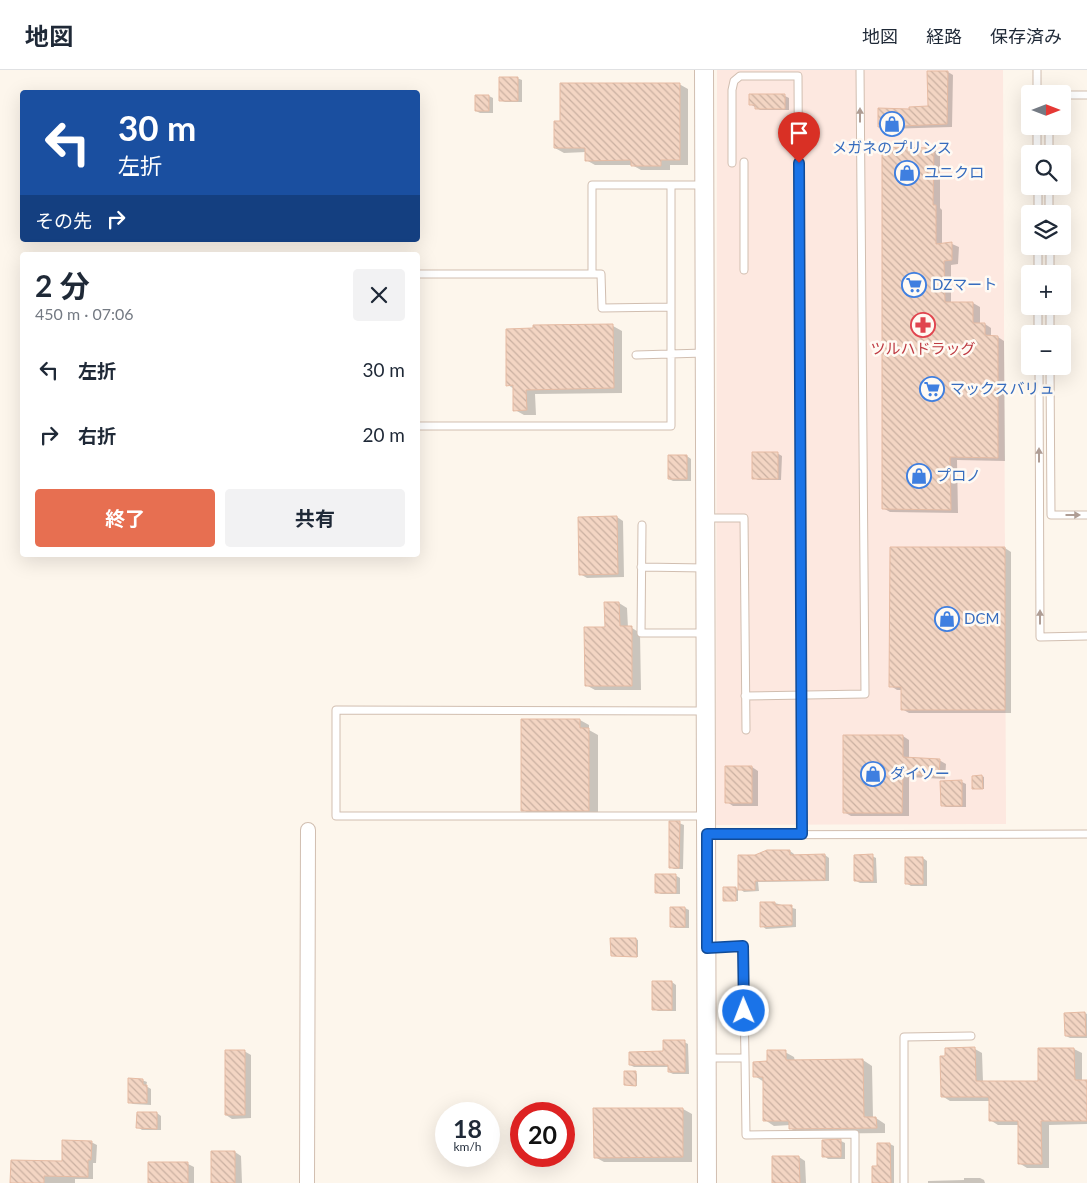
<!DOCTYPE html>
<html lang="ja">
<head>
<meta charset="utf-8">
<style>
	:root { --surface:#fff; --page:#f2f2f3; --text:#1f2937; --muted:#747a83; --line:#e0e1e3; --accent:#e76f51 }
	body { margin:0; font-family:Lato,"Noto Sans JP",sans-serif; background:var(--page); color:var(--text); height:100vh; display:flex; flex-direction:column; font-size:19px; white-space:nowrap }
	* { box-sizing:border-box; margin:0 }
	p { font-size:16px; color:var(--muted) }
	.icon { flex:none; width:28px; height:28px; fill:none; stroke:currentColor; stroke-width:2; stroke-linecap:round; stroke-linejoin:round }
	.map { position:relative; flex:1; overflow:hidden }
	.sheet { position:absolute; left:20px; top:182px; width:400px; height:305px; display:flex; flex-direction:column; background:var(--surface); border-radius:5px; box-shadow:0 5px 20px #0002 }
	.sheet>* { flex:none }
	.hud { position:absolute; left:20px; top:20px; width:400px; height:152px; border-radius:5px; box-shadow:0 5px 20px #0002; background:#1a4fa0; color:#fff; overflow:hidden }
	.needle { width:32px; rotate:90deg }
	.buttons { position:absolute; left:1021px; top:15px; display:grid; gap:10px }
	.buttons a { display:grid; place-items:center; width:50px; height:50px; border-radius:5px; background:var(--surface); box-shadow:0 5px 20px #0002; font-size:25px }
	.speed { position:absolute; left:435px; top:1032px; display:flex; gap:10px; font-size:25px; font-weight:700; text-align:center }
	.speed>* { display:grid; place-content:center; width:65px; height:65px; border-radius:50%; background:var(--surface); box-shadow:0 5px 20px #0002; line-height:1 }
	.speed small { font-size:12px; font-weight:400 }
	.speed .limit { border:8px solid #d22; background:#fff; color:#111 }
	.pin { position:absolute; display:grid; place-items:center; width:42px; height:42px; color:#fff; margin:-51px -21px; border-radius:50% 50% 50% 0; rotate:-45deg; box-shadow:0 0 5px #0007 }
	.pin .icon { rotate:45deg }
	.me { position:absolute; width:55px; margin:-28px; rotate:359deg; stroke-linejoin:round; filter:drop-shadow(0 0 4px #0008) }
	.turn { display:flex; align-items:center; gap:18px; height:105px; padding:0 15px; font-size:22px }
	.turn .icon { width:65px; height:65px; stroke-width:2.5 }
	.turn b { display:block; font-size:35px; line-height:42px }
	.then { display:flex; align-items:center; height:48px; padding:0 15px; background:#0003; gap:10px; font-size:19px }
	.round { display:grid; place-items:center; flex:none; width:52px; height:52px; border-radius:5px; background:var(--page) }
	.overview { display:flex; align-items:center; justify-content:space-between; height:85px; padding:0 15px }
	h1 { font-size:30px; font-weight:700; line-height:38px }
	.button { display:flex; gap:10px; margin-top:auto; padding:10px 15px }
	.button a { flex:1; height:58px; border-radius:5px; background:var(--accent); color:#fff; font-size:20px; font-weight:700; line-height:58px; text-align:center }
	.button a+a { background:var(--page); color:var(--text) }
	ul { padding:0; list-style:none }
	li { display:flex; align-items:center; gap:15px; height:65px; padding:0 15px }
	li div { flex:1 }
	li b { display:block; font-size:19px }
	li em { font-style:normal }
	header { display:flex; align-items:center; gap:30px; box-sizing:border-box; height:70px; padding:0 25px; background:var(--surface); border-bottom:1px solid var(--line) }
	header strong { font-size:24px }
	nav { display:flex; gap:28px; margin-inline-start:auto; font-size:18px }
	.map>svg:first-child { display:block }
	.commercial { fill:#fde8e0 }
	.shadow { fill:#0003 }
	.building { fill:url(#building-back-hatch); stroke:#e6bba3 }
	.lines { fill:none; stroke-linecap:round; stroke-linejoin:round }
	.service-casing { stroke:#d1beb0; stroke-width:9 }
	.minor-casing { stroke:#d1beb0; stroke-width:16 }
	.tertiary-casing { stroke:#d1beb0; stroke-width:20 }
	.service { stroke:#fff; stroke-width:7 }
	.minor { stroke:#fff; stroke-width:14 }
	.tertiary { stroke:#fff; stroke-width:18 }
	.oneway { fill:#af9d94 }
	.route-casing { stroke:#114b97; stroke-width:12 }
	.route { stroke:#1a73e8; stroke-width:9 }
	.labels { text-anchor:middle; stroke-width:5; stroke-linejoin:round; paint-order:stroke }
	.shop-label { font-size:15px; fill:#366cbe; stroke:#fffaf3; text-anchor:start }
	.health-label { font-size:15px; fill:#be3a42; stroke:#fffaf3 }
</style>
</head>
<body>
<header>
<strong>地図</strong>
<nav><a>地図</a><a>経路</a><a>保存済み</a></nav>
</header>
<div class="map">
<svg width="1087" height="1113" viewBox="0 0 1087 1113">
	<defs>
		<pattern id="building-back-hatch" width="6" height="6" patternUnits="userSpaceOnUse" patternTransform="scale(1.25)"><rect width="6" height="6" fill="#f3d5c3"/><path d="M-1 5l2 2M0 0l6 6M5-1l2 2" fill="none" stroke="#cab0a1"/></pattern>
	</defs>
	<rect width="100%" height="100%" fill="#fdf6ec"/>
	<!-- commercial -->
	<path class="commercial" d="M717,0H1003L1006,754L716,755Z"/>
	<!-- shadow -->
	<path class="shadow" d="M948,2L953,5L952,57L885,59L880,56L910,40L929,38Z
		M517,8L522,10V32H505L500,30Z
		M679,14L688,19V95H670V100H641L632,95H595L586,90V82L564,83L555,78L561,52Z
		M489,26L493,28V43H480L476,41Z
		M785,26L789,28V40H760L750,34Z
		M933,79L940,83V138L942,140V174H952L959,177L958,194L951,195V233H973L980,237V254H985L991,258V267H998L1004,271L1005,391L957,390L958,443L890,442L883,438Z
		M613,256L622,261V323L535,324L536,345H524L515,340L514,319L508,315Z
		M777,383L782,386L781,410H758L754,408Z
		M687,386L691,389V411H673L669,409Z
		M617,447L623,451L624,507L587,508L580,504Z
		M1005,478L1011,482V643H909L902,639V620H897L891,616Z
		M619,533L627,538L628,558H632L640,563L641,620H595L586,615L606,558Z
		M580,650L589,655V660L598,665V745H532L523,740Z
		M903,666L909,670V689L939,690L946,694L945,709L909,707V746H851L844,742Z
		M752,697L758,701V736H733L727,732Z
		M982,706L984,707V719H973V707Z
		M962,712L966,714V737H946L942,735Z
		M679,753L684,755L683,799H674L670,797Z
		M790,781L794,784V786L825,785L829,788V811L758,812L759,821L744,822L740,819L756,786Z
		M872,786L876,788L877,813H860L856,811Z
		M923,788L927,791V816H911L906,813Z
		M675,805L680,808V824H661L656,822Z
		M736,818L738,819V831H726Z
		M775,833L796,839V857L766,859L762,856Z
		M685,838L689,840V858H675L671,856Z
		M636,869L638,870V887L612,885Z
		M672,912L676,915V941H658L654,939Z
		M1085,943L1087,944V968H1070L1066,966V944Z
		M684,972L688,974L689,1004H673L669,1002V997H634L630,995L664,983Z
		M975,979L982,983L983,1012H1039L1074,979L1082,983V1012H1087V1054L1049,1055V1098H1027L1019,1093V1055H998L990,1050V1031H950L942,1026L946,987Z
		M244,981L251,985V1048L232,1049L226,1045Z
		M785,982L794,987L795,991L863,990L872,996L873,1048H876L885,1054V1063L799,1064L790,1058V1055L774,1056L765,1050L764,1012L755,1006L768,993Z
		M636,1003L637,1004V1016L626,1015Z
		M142,1010L147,1012L146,1016L151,1019V1035L133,1034L129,1032Z
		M683,1039L692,1044V1092H604L595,1087Z
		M157,1043L161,1046V1060H142L138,1057Z
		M824,1071H841L845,1073V1089H828L824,1086Z
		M91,1072L97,1075L96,1093H93V1109H75V1113H13L63,1092Z
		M879,1074H890L894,1076V1113H874L879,1097Z
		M235,1082L241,1086L242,1113H212Z
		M799,1087L805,1091L806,1113H773Z
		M188,1094L194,1097V1113H149Z
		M964,1108H980L984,1110L985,1113H928V1111L964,1110Z"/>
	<!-- building -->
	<path class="building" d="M927,1H948L947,54L878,57V38L909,39V37L928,36Z
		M499,7H518V31H499Z
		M560,13H680V90H661V96H631V90L585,91V78H554V51H560Z
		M749,24H785V39H755V35H749Z
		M475,25H489V41H475Z
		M882,77L934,78L933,135H936V174L952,172V190L944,191L945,232H973V253H985V265L998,266V388L950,387L951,440L882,439Z
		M613,254L614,318L526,320L527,340L513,341V315L506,316V259L533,258V255Z
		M752,382H778V409H752Z
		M668,385H687V409H668Z
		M617,446L618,504L579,505L578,447Z
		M890,477H1005V640H901V617H889Z
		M604,532H619L620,556H632V616H585L584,557H605Z
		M521,649H580V658H589V741H521Z
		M843,665H903V687L940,689L939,706L903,704L902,743H843Z
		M725,696H752V733H725Z
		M982,705L983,719H972V706Z
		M962,710V736H941L940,711Z
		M669,751H680L679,798H669Z
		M767,780H790V785L825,784V810L755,811V820H738V785H755Z
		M873,784V811H854V785Z
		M905,787H923V814H905Z
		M655,804H676V823H655Z
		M723,817H736V831H723Z
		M760,832H775V835H792V855L760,857Z
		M670,837H685V857H670Z
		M610,868H636L637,887L611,886Z
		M652,911H672V940H652Z
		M1085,942L1086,966H1065L1064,943Z
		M663,970H685V1002H668V995H629V982L663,981Z
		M975,977L976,1011H1038V978H1074L1075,1010H1087V1051H1041L1042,1094H1018V1051H989V1027H941L940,986H945V978Z
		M225,980H245V1045H225Z
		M767,980H786V990L863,989L864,1047H876L877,1058L789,1059V1051H763V1007H753V992L767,991Z
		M624,1001H636V1016L624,1015Z
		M128,1008L143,1009V1015H147V1033H128Z
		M593,1038H683V1087L594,1088Z
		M137,1042H157V1059L136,1058Z
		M841,1069V1087H822V1070Z
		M62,1070L92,1071L91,1090H88V1107L44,1106V1113H10L11,1090L62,1091Z
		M877,1073H890L891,1113H872V1096H877Z
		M211,1081H235V1113H211Z
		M772,1086H799L800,1113H772Z
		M148,1092H188V1113H148Z"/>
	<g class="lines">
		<defs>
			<path id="service" d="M1037,0V24
				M1062,25H1087
				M1037,56V84
				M1049,56V84
				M744,92V200
				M732,93V20L734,11L740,6H798L802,764
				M1038,116V144
				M1049,116V144
				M1038,176V204
				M1050,176V204
				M418,204H592V115H704
				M592,204H601L602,238L671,237
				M1038,236V264
				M1050,236V264
				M636,285L704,283
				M1039,296L1040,567L1087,566
				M1050,296L1051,445H1087
				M418,356H671V115
				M705,448H744L746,660
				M642,455L641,563H706
				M641,497L705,498
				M745,626L865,624L860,0
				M705,746H336V640L706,641
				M707,765L1087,764
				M707,878L743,876L745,988H708
				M745,988L746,1065L855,1064V1113
				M904,1113V967L971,966"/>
			<path id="minor" d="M307,1113L308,760"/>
			<path id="tertiary" d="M704,0L707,1113"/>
		</defs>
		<!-- service casing -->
		<use href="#service" class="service-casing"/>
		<!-- minor casing -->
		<use href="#minor" class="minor-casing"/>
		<!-- tertiary casing -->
		<use href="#tertiary" class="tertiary-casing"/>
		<!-- service -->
		<use href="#service" class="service"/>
		<!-- minor -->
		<use href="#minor" class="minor"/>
		<!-- tertiary -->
		<use href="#tertiary" class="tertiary"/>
	</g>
	<!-- one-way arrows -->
	<defs><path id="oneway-solid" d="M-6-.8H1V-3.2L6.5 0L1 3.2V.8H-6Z" transform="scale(1.25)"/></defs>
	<g class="oneway">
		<use href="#oneway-solid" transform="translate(860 45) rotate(-90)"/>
		<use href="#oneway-solid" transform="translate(1039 385) rotate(-90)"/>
		<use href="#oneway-solid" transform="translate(1073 445)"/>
		<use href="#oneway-solid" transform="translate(1040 547) rotate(-90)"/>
	</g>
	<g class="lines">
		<defs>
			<path id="route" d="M744,941L743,876L707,878V764H802L799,93"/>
		</defs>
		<!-- route casing -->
		<use href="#route" class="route-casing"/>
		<!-- route -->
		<use href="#route" class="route"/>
	</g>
	<!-- icons -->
	<defs>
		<symbol id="shop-ring" viewBox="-11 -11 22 22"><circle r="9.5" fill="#fffaf3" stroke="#3f7fe0" stroke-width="1.5"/><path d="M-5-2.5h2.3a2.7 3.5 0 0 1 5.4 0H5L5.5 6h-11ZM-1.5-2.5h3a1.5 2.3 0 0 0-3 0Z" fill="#3f7fe0"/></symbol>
		<symbol id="supermarket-ring" viewBox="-11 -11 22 22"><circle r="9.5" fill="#fffaf3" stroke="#3f7fe0" stroke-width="1.5"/><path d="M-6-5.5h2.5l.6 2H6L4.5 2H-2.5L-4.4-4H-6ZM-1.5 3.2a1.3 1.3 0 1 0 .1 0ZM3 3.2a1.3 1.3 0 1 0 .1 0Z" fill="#3f7fe0"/></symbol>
		<symbol id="pharmacy-ring" viewBox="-11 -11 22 22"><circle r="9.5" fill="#fffaf3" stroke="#e0444e" stroke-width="1.5"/><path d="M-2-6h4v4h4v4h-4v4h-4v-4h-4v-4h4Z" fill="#e0444e"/></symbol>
	</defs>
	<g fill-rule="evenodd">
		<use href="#shop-ring" x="878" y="40" width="28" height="28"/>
		<use href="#shop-ring" x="893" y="89" width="28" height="28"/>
		<use href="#supermarket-ring" x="900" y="201" width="28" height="28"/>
		<use href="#pharmacy-ring" x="909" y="241" width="28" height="28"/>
		<use href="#supermarket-ring" x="918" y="305" width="28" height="28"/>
		<use href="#shop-ring" x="905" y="392" width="28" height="28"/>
		<use href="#shop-ring" x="933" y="535" width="28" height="28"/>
		<use href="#shop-ring" x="859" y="690" width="28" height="28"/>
	</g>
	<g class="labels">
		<!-- shop labels -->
		<g class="shop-label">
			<text x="892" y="83" text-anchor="middle">メガネのプリンス</text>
			<text x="924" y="108">ユニクロ</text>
			<text x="932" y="220">DZマート</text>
			<text x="950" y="324">マックスバリュ</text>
			<text x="936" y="411">プロノ</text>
			<text x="964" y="554">DCM</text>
			<text x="890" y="709">ダイソー</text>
		</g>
		<!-- health labels -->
		<g class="health-label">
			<text x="923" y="284">ツルハドラッグ</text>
		</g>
	</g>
</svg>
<div class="buttons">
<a><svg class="needle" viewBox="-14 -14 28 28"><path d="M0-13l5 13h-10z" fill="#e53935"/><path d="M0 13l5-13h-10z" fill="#747a83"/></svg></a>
<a><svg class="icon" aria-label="search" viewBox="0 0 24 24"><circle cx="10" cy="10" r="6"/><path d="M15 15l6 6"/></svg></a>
<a><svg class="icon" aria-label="layers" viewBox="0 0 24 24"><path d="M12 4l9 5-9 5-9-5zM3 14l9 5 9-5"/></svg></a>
<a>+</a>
<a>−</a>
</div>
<div class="speed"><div>18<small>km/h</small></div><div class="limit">20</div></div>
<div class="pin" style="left:799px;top:93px;background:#d93025"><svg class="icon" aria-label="arrive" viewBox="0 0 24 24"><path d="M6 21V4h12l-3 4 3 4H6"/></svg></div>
<svg class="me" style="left:744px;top:941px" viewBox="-20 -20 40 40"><circle r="17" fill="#1a73e8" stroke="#fff" stroke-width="3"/><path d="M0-11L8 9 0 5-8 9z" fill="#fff"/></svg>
<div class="hud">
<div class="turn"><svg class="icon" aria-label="left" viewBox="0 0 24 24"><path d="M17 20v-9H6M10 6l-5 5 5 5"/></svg><div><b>30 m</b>左折</div></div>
<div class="then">その先<svg class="icon" aria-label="right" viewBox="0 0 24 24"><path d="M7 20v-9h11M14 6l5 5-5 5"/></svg></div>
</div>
<section class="sheet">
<div class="overview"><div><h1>2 分</h1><p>450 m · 07:06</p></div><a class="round"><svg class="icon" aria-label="close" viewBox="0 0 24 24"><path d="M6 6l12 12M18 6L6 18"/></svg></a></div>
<ul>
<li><svg class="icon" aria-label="left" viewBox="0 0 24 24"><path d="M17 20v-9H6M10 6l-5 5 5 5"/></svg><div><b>左折</b></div><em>30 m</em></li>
<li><svg class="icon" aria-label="right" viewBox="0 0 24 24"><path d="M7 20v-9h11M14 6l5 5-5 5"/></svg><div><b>右折</b></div><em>20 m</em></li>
</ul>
<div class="button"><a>終了</a><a>共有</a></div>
</section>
</div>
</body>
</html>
